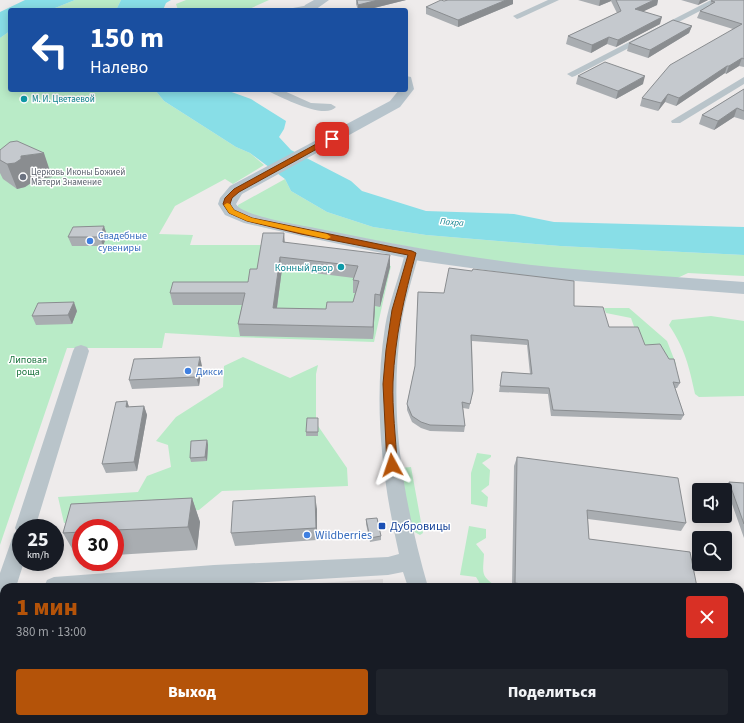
<!DOCTYPE html>
<html lang="ru">
<head>
<meta charset="utf-8">
<style>
	:root { --surface:#171b24; --page:#20242c; --text:#f1f3f6; --muted:#9ea1a6; --accent:#b45309 }
	body { margin:0; font-family:"Source Sans 3",sans-serif; background:var(--page); color:var(--text); height:100vh; display:flex; flex-direction:column; font-size:15px; white-space:nowrap }
	* { box-sizing:border-box; margin:0 }
	p { font-size:13px; color:var(--muted) }
	.icon { flex:none; width:22px; height:22px; fill:none; stroke:currentColor; stroke-width:2; stroke-linecap:round; stroke-linejoin:round }
	.map { position:relative; flex:1; overflow:hidden }
	.side { position:absolute; left:0px; top:583px; width:744px; height:140px; display:flex; flex-direction:column; background:var(--surface); border-radius:12px 12px 0 0; box-shadow:0 2px 10px #0003 }
	.side>* { flex:none }
	.guide { position:absolute; left:8px; top:8px; width:400px; height:84px; border-radius:4px; box-shadow:0 2px 10px #0003; background:#1a4fa0; color:#fff; overflow:hidden }
	.buttons { position:absolute; left:692px; top:483px; display:grid; gap:8px }
	.buttons a { display:grid; place-items:center; width:40px; height:40px; border-radius:4px; background:var(--surface); box-shadow:0 2px 10px #0003; font-size:20px }
	.speed { position:absolute; left:12px; top:519px; display:flex; gap:8px; font-size:20px; font-weight:700; text-align:center }
	.speed>* { display:grid; place-content:center; width:52px; height:52px; border-radius:50%; background:var(--surface); box-shadow:0 2px 10px #0003; line-height:1 }
	.speed small { font-size:10px; font-weight:400 }
	.speed .limit { border:6px solid #d22; background:#fff; color:#111 }
	.pin { position:absolute; display:grid; place-items:center; width:34px; height:34px; color:#fff; margin:-17px; border-radius:8px; box-shadow:0 2px 6px #0006 }
	.me { position:absolute; width:44px; margin:-22px; rotate:355deg; stroke-linejoin:round; filter:drop-shadow(0 0 3px #0008) }
	.turn { display:flex; align-items:center; gap:14px; height:84px; padding:0 16px; font-size:18px }
	.turn .icon { width:52px; height:52px; stroke-width:2.5 }
	.turn b { display:block; font-size:28px; line-height:34px }
	.round { display:grid; place-items:center; flex:none; width:42px; height:42px; border-radius:4px; background:var(--page) }
	.headline { display:flex; align-items:center; justify-content:space-between; height:68px; padding:0 16px }
	h1 { font-size:24px; font-weight:800; line-height:30px; color:var(--accent) }
	.button { display:flex; gap:8px; margin-top:auto; padding:8px 16px }
	.button a { flex:1; height:46px; border-radius:4px; background:var(--accent); color:#fff; font-size:16px; font-weight:800; line-height:46px; text-align:center }
	.button a+a { background:var(--page); color:var(--text) }
	.map>svg:first-child { display:block }
	.education { fill:#dfdcdc }
	.green { fill:#b9ebc7 }
	.water { fill:#88dee7 }
	.lines { fill:none; stroke-linecap:round; stroke-linejoin:round }
	.minor { fill:#b9c4ca; fill-rule:evenodd }
	.secondary { fill:#b7c4cc; fill-rule:evenodd }
	.wall { fill:#a9adb1; fill-rule:evenodd }
	.shaded-wall { fill:#8a8d90 }
	.building { fill:#c5c9ce; stroke:#8a8d90; fill-rule:evenodd }
	.route { fill:#b45309; stroke:#753606 }
	.slow { fill:#f59e0b }
	.culture-dot { fill:#0f9aa8; stroke:#fff; stroke-width:1.5 }
	.worship-dot { fill:#6b7280; stroke:#fff; stroke-width:1.5 }
	.shop-dot { fill:#3f7fe0; stroke:#fff; stroke-width:1.5 }
	.transit-dot { fill:#1a4fb4; stroke:#fff; stroke-width:1.5 }
	.labels { text-anchor:middle; stroke-width:3; stroke-linejoin:round; paint-order:stroke }
	.far-culture-label { font-size:9px; fill:#0d838f; stroke:#fff; text-anchor:start }
	.far-worship-label { font-size:9px; fill:#5b616d; stroke:#fff; text-anchor:start }
	.far-water-label { font-size:9px; font-style:italic; fill:#12828f; stroke:#fff }
	.shop-label { font-size:10px; fill:#366cbe; stroke:#fff; text-anchor:start }
	.culture-label { font-size:10px; fill:#0d838f; stroke:#fff; text-anchor:end }
	.park-label { font-size:10px; fill:#1a743d; stroke:#fff }
	.near-transit-label { font-size:12px; fill:#164399; stroke:#fff; text-anchor:start }
	.near-shop-label { font-size:12px; fill:#366cbe; stroke:#fff; text-anchor:start }
</style>
</head>
<body>
<div class="map">
<svg width="744" height="723" viewBox="0 0 744 723">
	<rect width="100%" height="100%" fill="#eeebeb"/>
	<!-- education -->
	<path class="education" d="M383,579V587H248L287,585Z
		M118,719H373V723H117Z"/>
	<!-- green -->
	<path class="green" d="M75,0H121L116,10H50Z
		M186,0H269L247,10H178L176,4Z
		M10,31V90H155L164,101L236,147L250,153L264,165L233,184L225,179L175,206L159,234L193,235L190,245H285L320,259L391,266L374,342L233,337L165,333L162,348H67L0,545V38Z
		M285,179L291,191L327,212L373,227L426,235L560,246L744,255V276L688,273L669,282L550,273L238,215V205Z
		M604,308H629L667,341L676,364L672,365L642,349L631,318L606,313Z
		M711,316L744,321V396L699,397L695,394C689,366 685,349 669,325L672,320Z
		M243,357L290,378L318,365L316,374V423L347,468L348,486L222,491L199,510L64,523L58,497L138,492L147,476L171,467L168,445L156,441L176,417L223,387L224,366Z
		M477,453L491,455V457L482,463L490,470L489,485L481,491L488,497L487,507L471,504V473Z
		M411,467L423,533L420,535L411,530L401,468Z
		M469,526L486,529V538L476,544L484,554C483,574 480,575 497,587H477L479,582L476,577L460,575Z"/>
	<!-- water -->
	<path class="water" d="M25,0H75L50,10H10V31L0,38V12Z
		M121,0H171L166,3L163,10H116Z
		M155,90H226L251,99L286,121L284,129L279,137L291,150L351,181L362,191L426,211L514,214L554,222L744,227V255L560,246L426,235L373,227L327,212L291,191L285,179L250,153L236,147L164,101Z"/>
	<g class="lines">
		<!-- minor -->
		<path class="minor" d="M548,0H559L520,18L517,19L513,16Z
			M711,0H721L575,76L572,77L567,74Z
			M309,5L313,7L312,9L292,10L293,8Z
			M744,77V84L680,123H672L671,121Z
			M269,90H282L311,103L331,104L336,107C325,120 283,98 270,92Z
			M412,249L417,250L419,253C413,277 404,302 401,327C388,415 404,503 428,587H408L403,572L388,575L182,587H44L47,580L54,577L214,565L388,557L399,554C382,479 373,403 385,327C389,302 399,278 405,253L407,250Z
			M81,345L87,347L89,351L35,528H21V562H24L16,587H4V616L0,617V573L14,533L17,532L15,528L73,351L75,347Z
			M463,719H533L535,723H465Z"/>
		<!-- secondary -->
		<path class="secondary" d="M314,0H329L315,10H303L305,5Z
			M406,76L411,77L414,89L400,107L242,194L236,204C242,216 300,225 315,228C393,244 472,259 551,267C615,273 680,277 744,282V294L550,279L420,261L301,236L244,223L225,215L218,204L220,198L230,186L390,101L399,90H406Z"/>
	</g>
	<!-- wall -->
	<path class="wall" d="M356,0H406L366,10H358L356,4Z
		M578,0H658L657,5L643,11L660,24L616,47L607,44L591,53L566,44L568,36L617,13L611,1L599,6Z
		M681,0H708L698,5Z
		M744,0V67L739,66L726,74L725,73L676,106L665,102L658,111L640,106L642,98L733,29L697,18L700,11L710,5L711,1Z
		M444,1L513,4L458,27L426,14V7Z
		M692,26L689,33L648,58L627,51L629,43Z
		M578,76L643,84L616,99L576,84Z
		M744,89V120L734,117L714,130L699,124L702,115Z
		M0,150L52,177L31,180V183L25,187L17,189L3,179L0,173Z
		M107,235L103,246H72L68,237Z
		M285,242L390,267L380,307L375,306L373,339L240,336L238,324L242,305H173L170,293L248,282L257,269ZM282,269L354,278L353,280V293H355L353,302L326,309L277,308Z
		M418,292L574,306L609,327L645,345L680,383L677,388H675L684,415L681,420L551,416L548,394L499,392L502,372L530,374L527,345L472,341L473,391L469,409L463,408L465,426L464,432L430,431L421,428L412,422L407,410V404L415,366Z
		M77,311L72,324L36,325L32,316Z
		M202,366L199,386L132,389L129,380Z
		M127,401L129,407L144,406L147,415L137,471L106,473L102,464Z
		M318,418V436H306V432Z
		M207,440L208,445L207,461L191,462L190,458Z
		M517,457L686,523L681,531L588,519L589,539L697,587H512L514,466Z
		M729,482L744,483V538L726,487Z
		M192,498L200,522L197,550L115,555V528H81V556L77,557L63,533L71,504Z
		M317,509V540L235,546L231,533Z
		M366,519L381,536V540L370,542L366,524Z"/>
	<!-- shaded-wall -->
	<path class="shaded-wall" d="M378,0H406L366,10H358V5Z
		M506,0H513V4L458,27V20Z
		M600,0H611V1L599,6Z
		M654,0H658L657,5L634,16L635,9Z
		M700,0H708L698,5Z
		M662,17L660,24L616,47L618,40Z
		M692,26L689,33L648,58L650,50Z
		M609,37L607,44L591,53L592,45Z
		M742,58L739,66L726,74L729,66Z
		M727,66L725,73L676,106L679,98Z
		M645,76L643,84L616,99L618,91Z
		M668,94L665,102L658,111L661,103Z
		M737,108L734,117L714,130L718,121Z
		M44,153L52,177L31,180V183L25,187L17,189L7,164L21,156Z
		M104,226L107,235L103,246L100,237Z
		M284,233L285,245L283,242Z
		M390,255V267L380,307V295Z
		M280,257L282,269L275,321L273,308Z
		M375,294V306L373,339V327Z
		M74,302L77,311L72,324L68,315Z
		M200,357L202,366L199,386L196,377Z
		M127,401L130,410L126,407Z
		M144,406L147,415L137,471L134,462Z
		M207,440L208,445L207,461L205,457Z
		M315,496L317,509V540L316,528Z
		M192,498L200,522L197,550L188,527Z
		M296,719H298L299,723H296Z"/>
	<!-- building -->
	<path class="building" d="M357,0H378L358,5Z
		M441,0L444,1L448,0H506L458,20L426,7Z
		M616,0H654L635,9L662,17L618,40L609,37L592,45L568,36L621,11Z
		M713,0H744V59L742,58L729,66H727L679,98L668,94L661,103L642,98L670,65L742,24L700,11L715,2L711,1Z
		M673,20L692,26L650,50L629,43Z
		M605,62L645,76L618,91L578,76Z
		M744,89V111L737,108L718,121L702,115Z
		M17,141L44,153L21,156V159L15,163L7,164L0,160V150L10,142Z
		M104,226L100,237H68L73,227Z
		M263,233H284L283,242L390,255L380,295L375,294L373,327L238,324L245,293H170L173,282H248L250,269H257ZM280,257L358,266L353,280L359,281L353,302H327L326,309L273,308Z
		M449,268L472,271L473,269L574,281V306L603,307L609,327H638L645,345L660,344L669,359H674L680,383L673,382L684,415L553,410L549,388L500,386L502,372L532,374L528,340L471,335L473,391L470,404L462,402L465,426L430,425L421,422L412,416L407,404L415,366L418,292L444,293Z
		M74,302L68,315L32,316L38,303Z
		M200,357L196,377L129,380L134,359Z
		M127,401L126,407L144,406L134,462L102,464L116,402Z
		M307,418H318V432H306Z
		M207,440L205,457L190,458L191,441Z
		M517,457L678,478L686,523L587,510L589,539L690,552L697,587H543L515,583Z
		M729,482L744,483V524Z
		M315,496L316,528L231,533L233,501Z
		M192,498L188,527L115,530V528H81V532L63,533L71,504Z
		M377,518L381,536L370,538L366,519Z
		M351,585H372V587H351Z
		M184,719H296V723H156V721Z"/>
	<!-- route -->
	<path class="route" d="M329,137L335,139L239,192L232,198L230,204L234,210L252,218L412,251L416,253C404,297 395,337 393,382C392,409 396,438 397,465L396,468L392,469L389,468L387,465L383,384L386,350L392,310L408,255L301,234L247,221L229,213L223,204L225,198L234,189Z"/>
	<!-- slow -->
	<path class="slow" d="M227,203L230,204L234,210L252,218L327,234L331,237L327,239L247,221L229,213L224,205Z"/>
	<!-- markers -->
	<g class="culture-dot">
		<circle cx="24" cy="99" r="4"/>
		<circle cx="341" cy="267" r="4"/>
	</g>
	<circle class="worship-dot" cx="23" cy="177" r="4"/>
	<g class="shop-dot">
		<circle cx="90" cy="241" r="4"/>
		<circle cx="188" cy="371" r="4"/>
		<circle cx="307" cy="535" r="4"/>
	</g>
	<rect class="transit-dot" x="378" y="522" width="8" height="8" rx="2"/>
	<g class="labels">
		<!-- far-culture labels -->
		<g class="far-culture-label">
			<text x="32" y="102">М. И. Цветаевой</text>
		</g>
		<!-- far-worship labels -->
		<g class="far-worship-label">
			<text x="31" y="175">Церковь Иконы Божией<tspan x="31" dy="10">Матери Знамение</tspan></text>
		</g>
		<!-- far-water labels -->
		<g class="far-water-label">
			<text transform="translate(452 222) rotate(5)" y="3">Пахра</text>
		</g>
		<!-- shop labels -->
		<g class="shop-label">
			<text x="98" y="239">Свадебные<tspan x="98" dy="12">сувениры</tspan></text>
			<text x="196" y="375">Дикси</text>
		</g>
		<!-- culture labels -->
		<g class="culture-label">
			<text x="333" y="271">Конный двор</text>
		</g>
		<!-- park labels -->
		<g class="park-label">
			<text x="28" y="363">Липовая<tspan x="28" dy="12">роща</tspan></text>
		</g>
		<!-- near-transit labels -->
		<g class="near-transit-label">
			<text x="390" y="530">Дубровицы</text>
		</g>
		<!-- near-shop labels -->
		<g class="near-shop-label">
			<text x="315" y="539">Wildberries</text>
		</g>
	</g>
</svg>
<div class="buttons">
<a><svg class="icon" aria-label="sound" viewBox="0 0 24 24"><path d="M4 9h4l5-4v14l-5-4H4zM17 9q2 3 0 6"/></svg></a>
<a><svg class="icon" aria-label="search" viewBox="0 0 24 24"><circle cx="10" cy="10" r="6"/><path d="M15 15l6 6"/></svg></a>
</div>
<div class="speed"><div>25<small>km/h</small></div><div class="limit">30</div></div>
<div class="pin" style="left:332px;top:139px;background:#d93025"><svg class="icon" aria-label="arrive" viewBox="0 0 24 24"><path d="M6 21V4h12l-3 4 3 4H6"/></svg></div>
<svg class="me" style="left:392px;top:465px" viewBox="-20 -20 40 40"><path d="M0-17L14 15 0 8-14 15z" fill="#b45309" stroke="#fff" stroke-width="4"/></svg>
<div class="guide">
<div class="turn"><svg class="icon" aria-label="left" viewBox="0 0 24 24"><path d="M17 20v-9H6M10 6l-5 5 5 5"/></svg><div><b>150 m</b>Налево</div></div>
</div>
<section class="side">
<div class="headline"><div><h1>1 мин</h1><p>380 m · 13:00</p></div><a class="round" style="background:#d93025;color:#fff"><svg class="icon" aria-label="close" viewBox="0 0 24 24"><path d="M6 6l12 12M18 6L6 18"/></svg></a></div>
<div class="button"><a>Выход</a><a>Поделиться</a></div>
</section>
</div>
</body>
</html>
